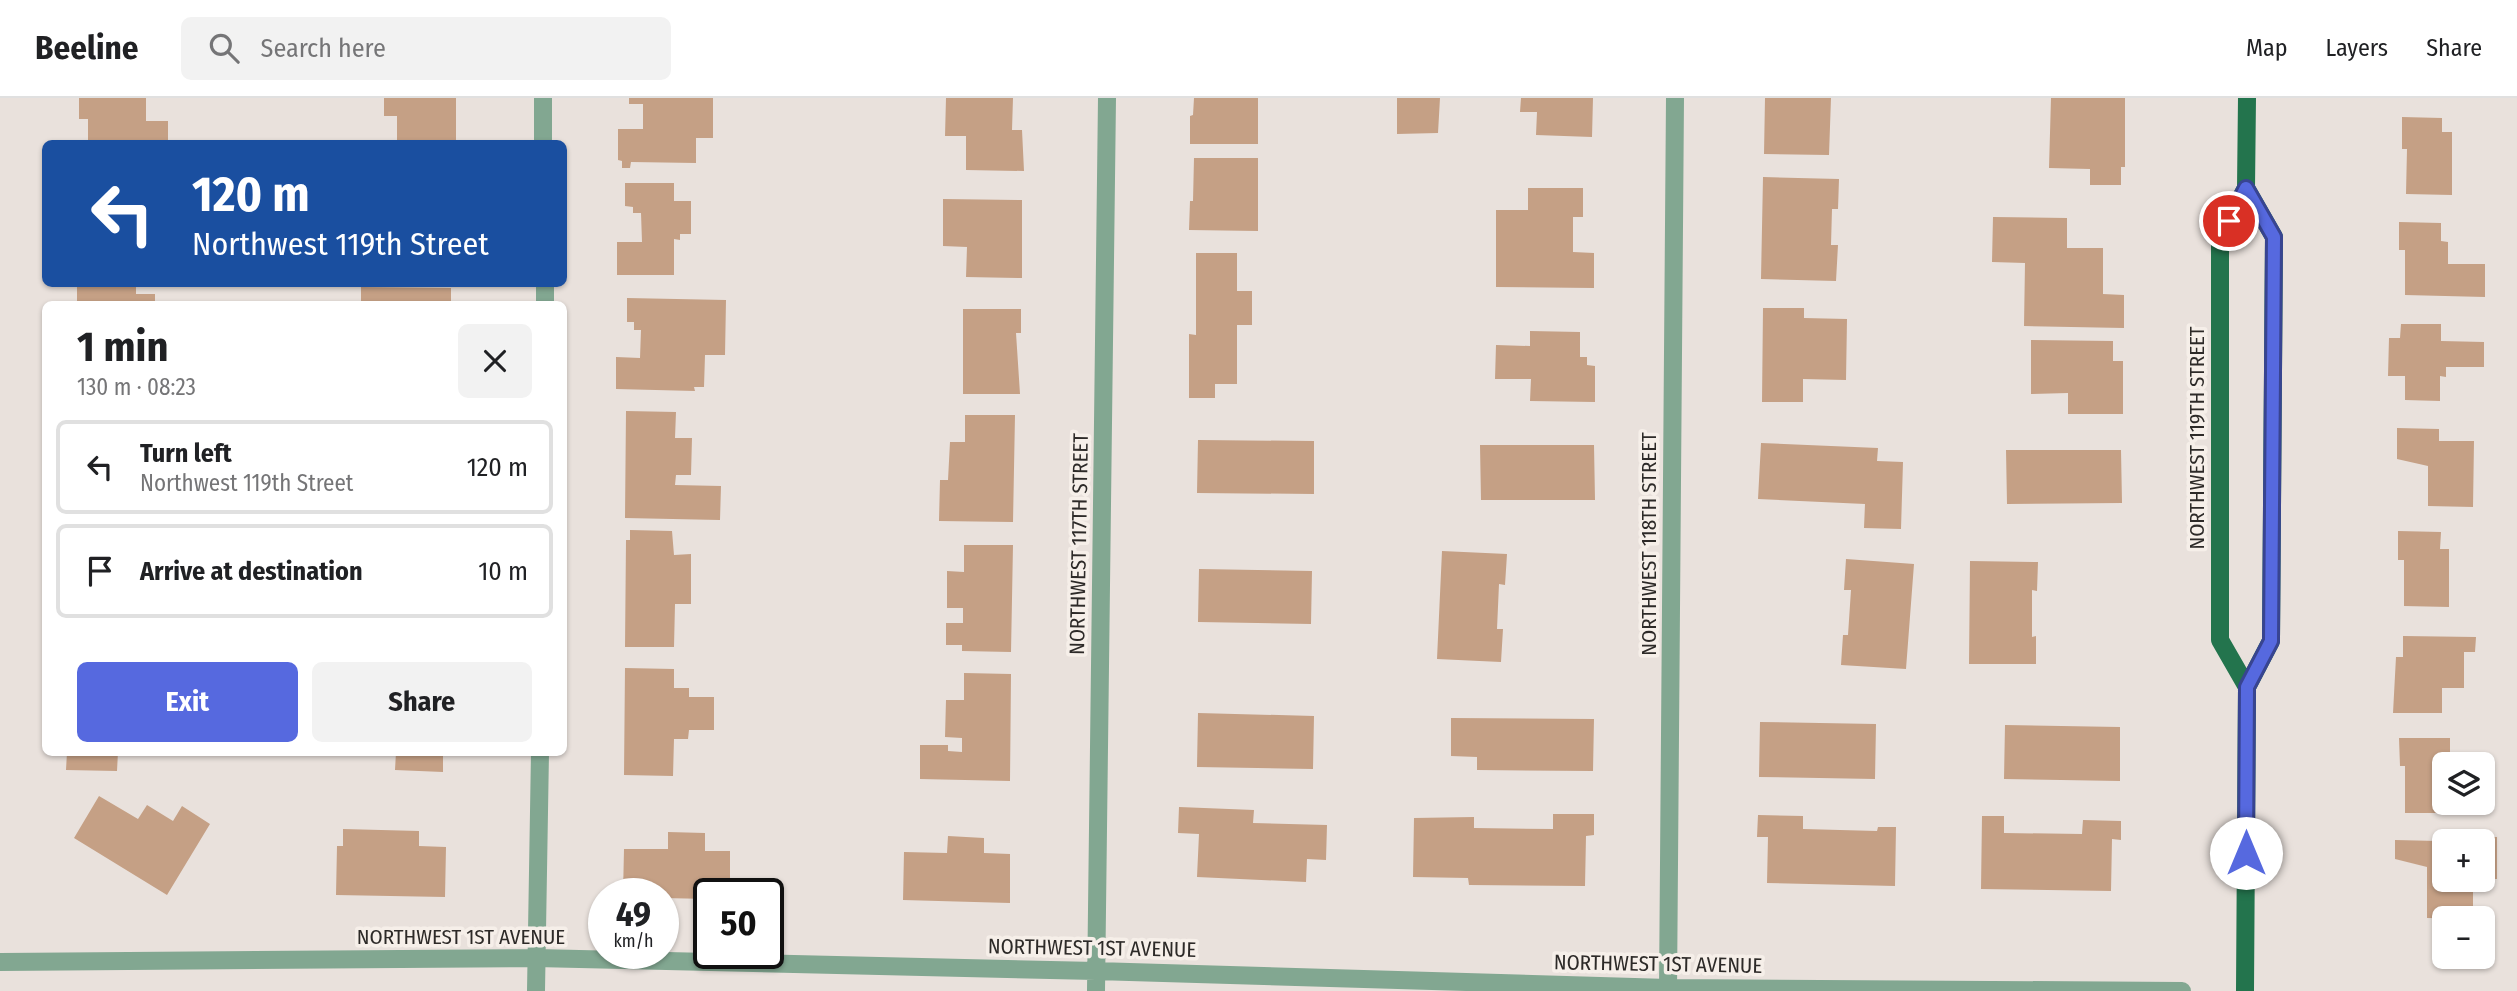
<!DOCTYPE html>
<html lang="en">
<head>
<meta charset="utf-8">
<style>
	:root { --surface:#fff; --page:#f2f2f2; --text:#202124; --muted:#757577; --line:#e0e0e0; --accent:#5669df }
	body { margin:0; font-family:"Fira Sans Condensed",sans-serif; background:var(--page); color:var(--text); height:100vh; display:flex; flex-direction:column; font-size:26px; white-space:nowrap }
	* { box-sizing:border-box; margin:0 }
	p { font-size:23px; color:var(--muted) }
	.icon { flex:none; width:38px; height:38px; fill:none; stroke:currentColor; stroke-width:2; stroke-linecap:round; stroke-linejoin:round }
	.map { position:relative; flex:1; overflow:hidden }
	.details { position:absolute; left:42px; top:203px; width:525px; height:455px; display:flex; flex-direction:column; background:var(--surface); border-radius:10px; box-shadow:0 2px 5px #0004 }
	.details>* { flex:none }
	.hud { position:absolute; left:42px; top:42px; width:525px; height:147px; border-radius:10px; box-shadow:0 2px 5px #0004; background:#1a4fa0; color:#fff; overflow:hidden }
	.tools { position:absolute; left:2432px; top:654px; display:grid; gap:14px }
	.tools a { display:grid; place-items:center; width:63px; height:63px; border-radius:10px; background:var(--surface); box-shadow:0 2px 5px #0004; font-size:35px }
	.speed { position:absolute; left:588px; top:780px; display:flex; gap:14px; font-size:35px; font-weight:700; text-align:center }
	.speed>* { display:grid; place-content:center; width:91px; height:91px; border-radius:50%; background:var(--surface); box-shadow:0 2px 5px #0004; line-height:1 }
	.speed small { font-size:18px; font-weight:400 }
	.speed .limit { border:4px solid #111; border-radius:10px; background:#fff; color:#111 }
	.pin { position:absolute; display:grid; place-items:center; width:60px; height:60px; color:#fff; margin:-30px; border:4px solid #fff; border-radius:50%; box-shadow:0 2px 7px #0007 }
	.me { position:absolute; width:77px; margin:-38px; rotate:0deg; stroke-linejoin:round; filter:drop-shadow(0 0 5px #0008) }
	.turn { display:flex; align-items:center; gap:24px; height:147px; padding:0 35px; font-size:32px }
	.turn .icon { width:91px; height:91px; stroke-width:2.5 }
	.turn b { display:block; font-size:49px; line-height:60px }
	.round { display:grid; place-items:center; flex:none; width:74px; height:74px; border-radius:10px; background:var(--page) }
	.head { display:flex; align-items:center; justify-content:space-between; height:119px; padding:0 35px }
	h1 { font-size:42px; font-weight:700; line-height:52px }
	.button { display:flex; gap:14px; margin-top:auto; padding:14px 35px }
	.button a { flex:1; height:80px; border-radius:10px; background:var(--accent); color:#fff; font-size:28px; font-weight:700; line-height:80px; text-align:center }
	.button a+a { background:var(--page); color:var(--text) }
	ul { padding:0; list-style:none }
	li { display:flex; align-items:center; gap:21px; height:94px; margin:0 14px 10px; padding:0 21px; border:4px solid var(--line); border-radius:10px }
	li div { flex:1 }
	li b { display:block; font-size:26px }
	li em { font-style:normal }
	header { display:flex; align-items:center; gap:42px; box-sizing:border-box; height:98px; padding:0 35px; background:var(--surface); border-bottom:2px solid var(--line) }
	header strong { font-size:33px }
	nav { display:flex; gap:38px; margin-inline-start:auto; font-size:24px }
	.search { width:490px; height:63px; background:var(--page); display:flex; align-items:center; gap:18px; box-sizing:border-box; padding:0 24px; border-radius:10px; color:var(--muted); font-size:26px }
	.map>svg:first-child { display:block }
	.building { fill:#c5a085 }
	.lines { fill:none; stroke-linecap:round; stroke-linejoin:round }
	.minor { stroke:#82a791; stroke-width:18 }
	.major { stroke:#23744d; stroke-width:18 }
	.route-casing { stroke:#384491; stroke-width:18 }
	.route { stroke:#5669df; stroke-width:12 }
	.labels { text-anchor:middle; stroke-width:7; stroke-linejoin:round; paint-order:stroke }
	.street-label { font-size:21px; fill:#2d2a28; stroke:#f6efe9 }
</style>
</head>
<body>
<header>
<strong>Beeline</strong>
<div class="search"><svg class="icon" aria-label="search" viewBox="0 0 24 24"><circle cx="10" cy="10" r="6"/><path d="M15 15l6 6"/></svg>Search here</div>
<nav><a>Map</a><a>Layers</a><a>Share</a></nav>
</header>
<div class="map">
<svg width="2517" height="893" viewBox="0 0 2517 893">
	<rect width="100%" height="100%" fill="#e9e1dc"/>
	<!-- building -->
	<path class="building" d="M79,0H146V23H168V46H88V21H79Z
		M384,0H456V43L397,42V18H384Z
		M629,0H713V40H696V65L631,64L630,70H622V63L618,62V31H643V6H629Z
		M946,0H1013L1012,32H1022L1024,73L966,72V38H945Z
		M1194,0H1258V46H1190V18L1193,17Z
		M1397,0H1440L1438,35L1397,36Z
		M1521,0H1593L1592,39L1536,37L1537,14H1520Z
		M1765,0H1831L1829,57L1764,56Z
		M2051,0H2125V69H2121V87H2090V71L2049,70Z
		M2402,19L2442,20V34H2452V97L2406,96L2407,51H2402Z
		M1194,60H1258V133L1189,132L1190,103H1193Z
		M1763,79L1839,81L1838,111H1832L1831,147H1838L1836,183L1761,181Z
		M625,85H674V103H691V136H680V142L674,141V177H617V144H642L641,115H633V109L625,108Z
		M1528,90H1583V119H1573V154L1594,155V190L1496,189V112H1528Z
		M943,101L1022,102V180L966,179L967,149L943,148Z
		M1993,119L2067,120V150H2103V196L2124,197V230L2024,228L2025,165L1992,164Z
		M2399,124L2441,125V143L2448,144V166H2485V199L2405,197V152H2399Z
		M1196,155H1237V193H1252V227H1237V286H1215V300H1189V236L1196,237Z
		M77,186H136V196H155V206H77Z
		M361,189L451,190V206H361Z
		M627,200L726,202L725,257H705L704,289H694L695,293L616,291V259L640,260L641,232H634V224H627Z
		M1763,210H1804V220L1847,221L1846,282L1803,281V304H1762Z
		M963,211H1021V235H1016L1020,296H963Z
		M2401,226H2441V243L2484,244V269H2446V279L2440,278V303L2405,302V278H2388L2389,240H2400Z
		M1530,233L1580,234V259H1587V267L1595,268V304L1530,303L1531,281H1495L1496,247L1530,248Z
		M2031,242L2113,243V263H2123V316H2068V295L2031,296Z
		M626,313L676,314L675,340H692L691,377H676L675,387L721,388L720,422L625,420Z
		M965,317H1015L1013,424L939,423L940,382H948L950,344H965Z
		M2397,330L2439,331V343H2474L2473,409L2428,408V368L2397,361Z
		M1198,342L1314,343V396L1197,395Z
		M1761,345L1878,350L1877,363L1903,364L1901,431L1864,430L1865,406L1758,401Z
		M1480,347H1594L1595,402H1481Z
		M2006,352H2121L2122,405L2007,406Z
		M630,432L672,433L674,457L691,456V506H675L674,549H625L626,442H630Z
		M2398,433L2441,434L2440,451H2449V509L2404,508V462H2398Z
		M964,447H1013L1011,554L962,553V547H946V525H963V510H947V473L964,474Z
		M1442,453L1507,456L1505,487L1499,486L1497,531H1503L1501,564L1437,561Z
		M1846,461L1914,466L1906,571L1841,567L1843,537H1848L1851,492H1844Z
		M1970,463L2038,464L2037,493L2032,492V539L2036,538V566H1969Z
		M1199,471L1312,473L1311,526L1198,524Z
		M2403,538L2476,539L2475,554H2464V590H2442V615H2393L2396,559H2403Z
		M625,570L674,571V590H689V599H714V632H689L688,641H674L673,678L624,677Z
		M964,575L1011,576L1010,683L920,681V647H948V653L962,654V640L945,639L946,602H964Z
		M1198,615L1314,618L1313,671L1197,669Z
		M1451,620L1594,621L1593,673L1477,672V659L1451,658Z
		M1760,624L1876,626L1875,681L1759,679Z
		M2005,627L2120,629V683L2004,681Z
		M2399,640H2450V667H2445V705H2450V715H2405V668H2400Z
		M67,654H118L117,673L66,672Z
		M396,654H443V674L395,672Z
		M99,698L138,721L147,707L173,723L182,708L210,726L167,797L74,740Z
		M1179,709L1254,712L1253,725L1327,727L1326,762L1307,761L1306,784L1197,779L1199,736L1178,735Z
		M1553,716H1594V737L1586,738L1585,788L1469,787L1468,780L1413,779L1414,720L1474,719V730L1553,731Z
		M1758,717L1803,718V731L1877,733L1878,729H1896L1895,788L1767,785L1768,739H1757Z
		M1982,718H2004V735L2082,736L2083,722L2121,723V742L2112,741L2111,793L1981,791Z
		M343,731L419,733V748L446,749L445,799L336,797L337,748H343Z
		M668,734L705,735V753H730V796H709V801L663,800V796H623L624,751H668Z
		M948,738L984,740V755L1010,756V805L903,802L904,754L947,755Z
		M2438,738L2497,739V781H2483V744H2445V782H2473V821L2427,820V769L2395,761V742L2438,743Z"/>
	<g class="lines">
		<!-- minor -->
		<path class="minor" d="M543,0V46
			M545,186V206
			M0,864L536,860L1096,873L1668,890L2182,893
			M536,893L540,654
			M1096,893L1107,0
			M1668,893L1675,0"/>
		<!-- major -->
		<path class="major" d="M2247,0L2246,90L2220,139V542L2247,589
			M2245,893L2247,589L2271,543L2274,139L2246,90"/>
	</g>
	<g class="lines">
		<defs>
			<path id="route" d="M2229,123L2246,90L2274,139L2271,543L2247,589L2246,755"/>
		</defs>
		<!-- route casing -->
		<use href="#route" class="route-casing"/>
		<!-- route -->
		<use href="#route" class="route"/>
	</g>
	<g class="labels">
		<!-- street labels -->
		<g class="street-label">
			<text transform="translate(2197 340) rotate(-90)" y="7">NORTHWEST 119TH STREET</text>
			<text transform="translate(1079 446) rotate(-89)" y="7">NORTHWEST 117TH STREET</text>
			<text transform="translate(1649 446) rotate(-90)" y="7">NORTHWEST 118TH STREET</text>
			<text x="461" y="846">NORTHWEST 1ST AVENUE</text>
			<text transform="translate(1092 850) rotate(1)" y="7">NORTHWEST 1ST AVENUE</text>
			<text transform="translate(1658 866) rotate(1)" y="7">NORTHWEST 1ST AVENUE</text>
		</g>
	</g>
</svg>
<div class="tools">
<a><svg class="icon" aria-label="layers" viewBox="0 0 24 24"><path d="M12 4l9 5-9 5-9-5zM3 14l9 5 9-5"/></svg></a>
<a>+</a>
<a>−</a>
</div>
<div class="speed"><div>49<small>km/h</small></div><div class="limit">50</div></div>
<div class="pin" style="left:2229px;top:123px;background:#d93025"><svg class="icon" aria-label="arrive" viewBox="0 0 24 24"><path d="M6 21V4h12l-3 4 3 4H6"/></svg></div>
<svg class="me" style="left:2246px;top:755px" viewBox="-20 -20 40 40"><circle r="19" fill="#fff"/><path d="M0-13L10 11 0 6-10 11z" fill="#5669df"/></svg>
<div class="hud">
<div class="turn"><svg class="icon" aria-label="left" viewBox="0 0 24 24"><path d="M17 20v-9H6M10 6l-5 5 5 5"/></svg><div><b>120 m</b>Northwest 119th Street</div></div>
</div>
<section class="details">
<div class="head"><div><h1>1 min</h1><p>130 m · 08:23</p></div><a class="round"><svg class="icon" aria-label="close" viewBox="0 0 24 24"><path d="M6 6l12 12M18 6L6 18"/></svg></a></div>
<ul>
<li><svg class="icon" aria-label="left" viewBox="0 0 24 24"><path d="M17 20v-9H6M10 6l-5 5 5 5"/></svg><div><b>Turn left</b><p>Northwest 119th Street</p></div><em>120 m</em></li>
<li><svg class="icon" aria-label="arrive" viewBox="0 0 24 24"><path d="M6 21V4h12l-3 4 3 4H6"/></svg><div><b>Arrive at destination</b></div><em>10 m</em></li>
</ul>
<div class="button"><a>Exit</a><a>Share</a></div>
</section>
</div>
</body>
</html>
